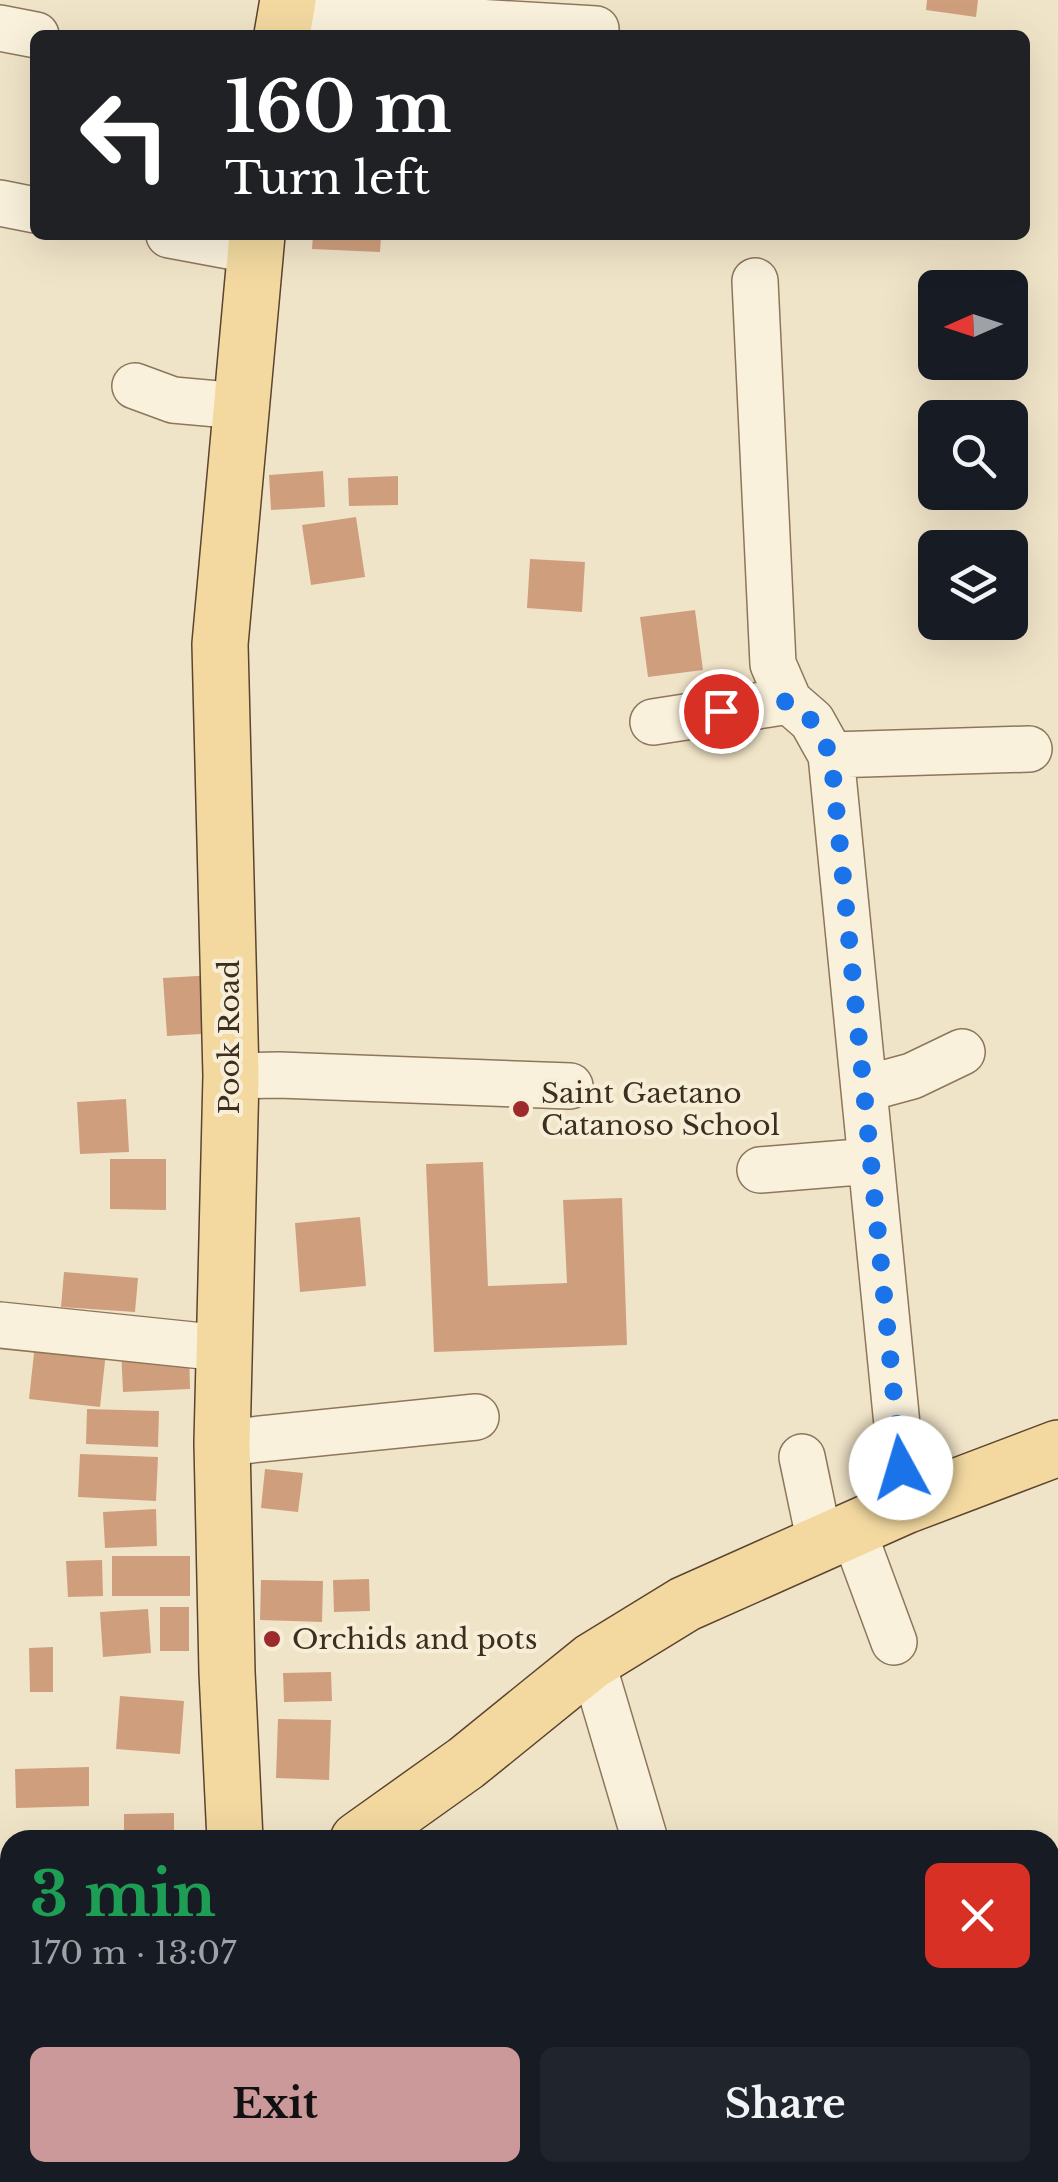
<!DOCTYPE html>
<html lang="en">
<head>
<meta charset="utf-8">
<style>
	:root { --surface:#171b24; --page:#20242c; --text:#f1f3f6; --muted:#9ea1a6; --accent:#cc999b }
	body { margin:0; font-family:"Libre Baskerville",serif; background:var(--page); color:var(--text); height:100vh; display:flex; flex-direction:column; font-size:38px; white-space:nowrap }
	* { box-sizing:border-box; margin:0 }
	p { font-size:32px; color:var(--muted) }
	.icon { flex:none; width:55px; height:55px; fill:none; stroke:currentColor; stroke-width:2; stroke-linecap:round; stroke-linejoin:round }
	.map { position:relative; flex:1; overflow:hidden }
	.side { position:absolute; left:0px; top:1830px; width:1060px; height:352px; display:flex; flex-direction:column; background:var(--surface); border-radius:30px 30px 0 0; box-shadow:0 10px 40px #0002 }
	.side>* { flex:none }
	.hud { position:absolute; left:30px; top:30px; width:1000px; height:210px; border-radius:15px; box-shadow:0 10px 40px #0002; background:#202124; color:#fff; overflow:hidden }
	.needle { width:65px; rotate:267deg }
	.tools { position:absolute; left:918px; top:270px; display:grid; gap:20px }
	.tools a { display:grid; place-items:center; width:110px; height:110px; border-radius:15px; background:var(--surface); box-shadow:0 10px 40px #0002; font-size:50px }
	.pin { position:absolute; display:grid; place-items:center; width:85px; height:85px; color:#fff; margin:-42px; border:5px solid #fff; border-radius:50%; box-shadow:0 2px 10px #0007 }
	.me { position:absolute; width:110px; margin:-55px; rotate:354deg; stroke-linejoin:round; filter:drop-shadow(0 0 8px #0008) }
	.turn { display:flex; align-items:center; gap:35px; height:210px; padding:0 30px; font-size:45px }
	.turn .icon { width:130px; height:130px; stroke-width:2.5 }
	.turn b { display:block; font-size:70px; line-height:85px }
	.round { display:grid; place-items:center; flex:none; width:105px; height:105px; border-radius:15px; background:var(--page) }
	.summary { display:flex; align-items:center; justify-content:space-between; height:170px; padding:0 30px }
	h1 { font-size:60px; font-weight:800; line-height:75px; color:#1e9e55 }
	.cta { display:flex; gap:20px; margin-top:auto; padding:20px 30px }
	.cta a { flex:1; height:115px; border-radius:15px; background:var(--accent); color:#111; font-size:40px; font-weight:800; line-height:115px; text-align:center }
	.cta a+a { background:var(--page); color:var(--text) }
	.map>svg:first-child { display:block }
	.building { fill:#cf9f7d }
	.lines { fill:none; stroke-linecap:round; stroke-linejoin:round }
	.minor-casing { stroke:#8d765c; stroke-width:48 }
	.major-casing { stroke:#5b4430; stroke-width:58 }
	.minor { stroke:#faf1dc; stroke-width:45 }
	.major { stroke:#f3d9a0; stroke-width:55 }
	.route { stroke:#1a73e8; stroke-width:18; stroke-dasharray:0 32.4 }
	.poi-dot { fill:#9e2a2b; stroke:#f7eed8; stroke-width:4 }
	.labels { text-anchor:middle; stroke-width:8; stroke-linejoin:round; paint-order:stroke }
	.street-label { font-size:28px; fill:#3d2e20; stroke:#f7eed8 }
	.poi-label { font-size:28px; fill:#3d2e20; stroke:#f7eed8; text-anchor:start }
</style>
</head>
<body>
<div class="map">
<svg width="1058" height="2182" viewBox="0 0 1058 2182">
	<rect width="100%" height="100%" fill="#f0e4c8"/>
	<!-- building -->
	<path class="building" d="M927,0H978L976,17L926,10Z
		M313,235H381L380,252L312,249Z
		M323,471L325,507L271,510L269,475Z
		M398,476V505L349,506L348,478Z
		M356,517L365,577L311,585L302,525Z
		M530,559L585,562L582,612L527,608Z
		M695,610L703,670L648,677L640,617Z
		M214,975L218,1033L167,1036L163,978Z
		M126,1099L129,1152L80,1154L77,1102Z
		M110,1159H166V1210L110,1209Z
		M483,1162L488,1286L567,1283L563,1200L622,1198L627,1345L434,1352L426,1164Z
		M360,1217L366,1286L300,1292L295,1223Z
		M64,1272L138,1278L135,1312L61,1307Z
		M36,1335L107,1343L100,1407L29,1399Z
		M189,1347L190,1389L123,1392L121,1349Z
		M87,1409L159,1411L158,1447L86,1444Z
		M80,1454L158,1457L156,1501L78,1497Z
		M265,1469L303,1473L298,1512L261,1508Z
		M156,1509L157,1546L105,1548L103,1512Z
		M112,1556H190V1596H112Z
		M102,1560L103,1596L68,1597L66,1561Z
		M369,1579L370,1611L334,1612L333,1580Z
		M261,1580L323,1581L322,1622L260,1620Z
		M160,1607H189V1651H160Z
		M148,1609L151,1653L103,1657L100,1612Z
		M53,1647V1692H30L29,1648Z
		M331,1672L332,1701L284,1702L283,1673Z
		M120,1696L184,1701L180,1754L116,1749Z
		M278,1719L331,1720L329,1780L276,1778Z
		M89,1767V1806L16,1808L15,1769Z
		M174,1813V1840H124V1814Z
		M63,2172H96L95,2182H63Z
		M106,2172H140V2182H106Z"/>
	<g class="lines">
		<defs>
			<path id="minor" d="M287,11L596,29
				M0,28L36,35
				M0,203L35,210
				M169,235L255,251
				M755,281L773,664L789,701L812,721L831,755L905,1506
				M135,386L173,400L240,406
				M653,722L789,701
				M831,755L1029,749
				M231,1076L279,1075L570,1086
				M864,1089L912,1076L962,1052
				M760,1170L871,1161
				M0,1325L222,1348
				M222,1443L476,1417
				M802,1457L820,1543
				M853,1531L894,1642
				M592,1661L645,1840"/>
			<path id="major" d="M282,35L288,0
				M235,1840L227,1672L222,1443L231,1076L220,644L257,235
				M358,1840L466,1763L592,1661L685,1604L905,1506L1058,1448
				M0,2057L10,2052"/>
		</defs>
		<!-- minor casing -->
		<use href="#minor" class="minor-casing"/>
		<!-- major casing -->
		<use href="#major" class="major-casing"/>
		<!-- minor -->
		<use href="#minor" class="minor"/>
		<!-- major -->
		<use href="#major" class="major"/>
	</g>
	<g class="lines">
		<!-- route -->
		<path class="route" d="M721,711L789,701L812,721L831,755L901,1468"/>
	</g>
	<!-- markers -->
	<g class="poi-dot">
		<circle cx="521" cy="1109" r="10"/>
		<circle cx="272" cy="1639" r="10"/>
	</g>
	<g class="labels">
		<!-- street labels -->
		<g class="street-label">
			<text transform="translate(229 1037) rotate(-90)" y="10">Pook Road</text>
		</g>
		<!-- poi labels -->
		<g class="poi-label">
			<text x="541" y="1103">Saint Gaetano<tspan x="541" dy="32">Catanoso School</tspan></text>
			<text x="292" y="1649">Orchids and pots</text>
		</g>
	</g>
</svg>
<div class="tools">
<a><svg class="needle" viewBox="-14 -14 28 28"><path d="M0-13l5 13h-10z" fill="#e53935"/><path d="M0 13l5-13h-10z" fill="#9ea1a6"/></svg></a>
<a><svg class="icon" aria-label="search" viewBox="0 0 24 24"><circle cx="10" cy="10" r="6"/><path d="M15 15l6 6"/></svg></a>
<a><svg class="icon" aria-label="layers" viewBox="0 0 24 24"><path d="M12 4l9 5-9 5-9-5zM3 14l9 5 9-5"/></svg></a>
</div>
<div class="pin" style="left:721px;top:711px;background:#d93025"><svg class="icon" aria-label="arrive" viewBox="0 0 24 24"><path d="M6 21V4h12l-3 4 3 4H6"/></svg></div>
<svg class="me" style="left:901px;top:1468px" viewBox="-20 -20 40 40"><circle r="19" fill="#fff"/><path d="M0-13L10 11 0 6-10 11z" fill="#1a73e8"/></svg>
<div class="hud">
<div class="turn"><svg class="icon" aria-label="left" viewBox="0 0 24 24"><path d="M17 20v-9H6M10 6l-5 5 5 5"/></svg><div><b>160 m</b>Turn left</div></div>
</div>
<section class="side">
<div class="summary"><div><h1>3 min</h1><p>170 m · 13:07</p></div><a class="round" style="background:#d93025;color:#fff"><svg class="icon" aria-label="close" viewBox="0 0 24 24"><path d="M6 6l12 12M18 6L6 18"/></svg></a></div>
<div class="cta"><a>Exit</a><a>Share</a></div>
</section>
</div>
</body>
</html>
